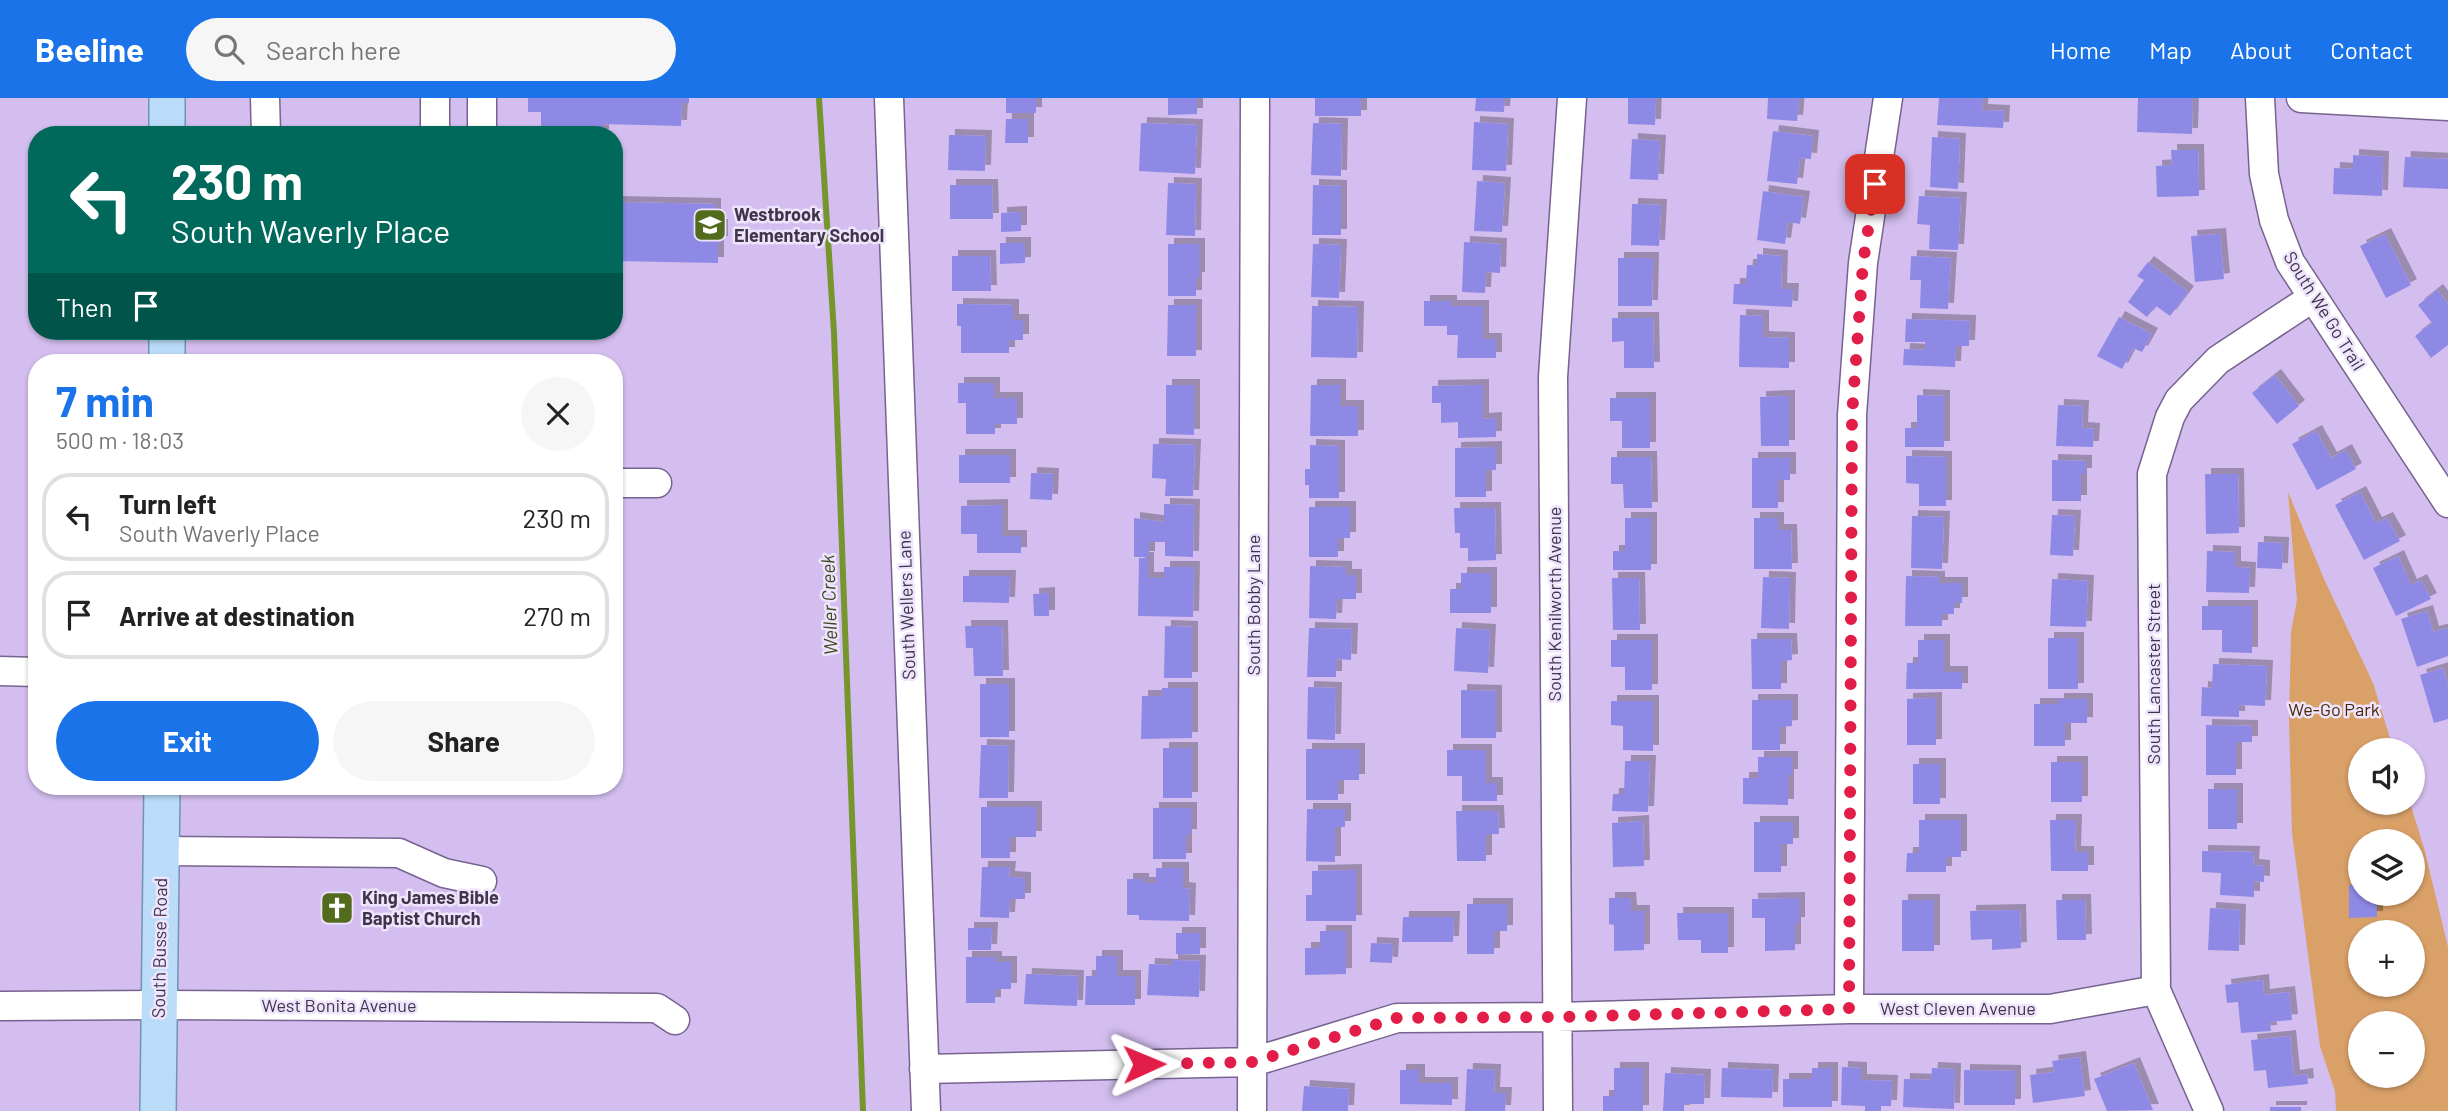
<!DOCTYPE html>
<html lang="en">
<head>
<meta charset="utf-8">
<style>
	:root { --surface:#fff; --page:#f6f6f6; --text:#222; --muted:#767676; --line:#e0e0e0; --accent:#1a73e8 }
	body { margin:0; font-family:Barlow,sans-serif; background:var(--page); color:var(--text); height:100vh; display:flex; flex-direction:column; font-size:26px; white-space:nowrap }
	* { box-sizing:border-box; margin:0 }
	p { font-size:23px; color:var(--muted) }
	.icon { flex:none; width:38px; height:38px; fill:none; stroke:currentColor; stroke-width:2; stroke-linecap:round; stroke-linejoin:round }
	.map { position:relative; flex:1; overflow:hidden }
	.details { position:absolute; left:28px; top:256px; width:595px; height:441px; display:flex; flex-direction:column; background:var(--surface); border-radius:28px; box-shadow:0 2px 5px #0004 }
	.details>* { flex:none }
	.guide { position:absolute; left:28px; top:28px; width:595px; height:214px; border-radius:28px; box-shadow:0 2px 5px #0004; background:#00695c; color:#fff; overflow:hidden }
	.controls { position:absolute; left:2348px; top:640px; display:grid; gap:14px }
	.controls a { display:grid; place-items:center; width:77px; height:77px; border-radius:50%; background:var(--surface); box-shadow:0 2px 5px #0004; font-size:35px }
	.pin { position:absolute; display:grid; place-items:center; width:60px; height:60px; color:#fff; margin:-30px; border-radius:14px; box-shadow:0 4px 10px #0006 }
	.me { position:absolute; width:77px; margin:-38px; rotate:89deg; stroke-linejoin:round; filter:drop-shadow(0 0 5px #0008) }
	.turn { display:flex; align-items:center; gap:24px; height:147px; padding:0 28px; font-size:32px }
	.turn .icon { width:91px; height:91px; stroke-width:2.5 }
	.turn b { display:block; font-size:49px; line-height:60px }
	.then { display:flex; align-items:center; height:66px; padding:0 28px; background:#0003; gap:14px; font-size:26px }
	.round { display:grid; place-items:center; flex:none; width:74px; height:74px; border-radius:37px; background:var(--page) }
	.head { display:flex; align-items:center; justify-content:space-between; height:119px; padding:0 28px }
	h1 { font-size:42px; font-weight:700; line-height:52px; color:var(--accent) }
	.primary-button { display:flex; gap:14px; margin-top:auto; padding:14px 28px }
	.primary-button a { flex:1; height:80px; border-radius:42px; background:var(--accent); color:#fff; font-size:28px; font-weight:700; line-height:80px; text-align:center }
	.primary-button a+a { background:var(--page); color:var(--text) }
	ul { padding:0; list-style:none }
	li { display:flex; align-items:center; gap:21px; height:88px; margin:0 14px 10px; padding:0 14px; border:4px solid var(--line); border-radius:28px }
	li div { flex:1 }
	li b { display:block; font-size:26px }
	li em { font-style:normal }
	header { display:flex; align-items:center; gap:42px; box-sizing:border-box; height:98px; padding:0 35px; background:var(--accent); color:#fff }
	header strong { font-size:33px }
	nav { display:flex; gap:38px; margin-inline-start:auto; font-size:24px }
	.search { width:490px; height:63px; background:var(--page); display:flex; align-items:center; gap:18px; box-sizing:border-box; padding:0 24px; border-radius:38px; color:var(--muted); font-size:26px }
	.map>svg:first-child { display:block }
	.green { fill:#d9a068; fill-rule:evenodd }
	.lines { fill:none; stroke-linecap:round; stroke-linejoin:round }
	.stream { stroke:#76962d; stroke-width:6 }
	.building { fill:#8f89e6; filter:url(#shadow) }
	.minor-casing { stroke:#77638f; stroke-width:31 }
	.major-casing { stroke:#7193b9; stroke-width:38 }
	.minor { stroke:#fff; stroke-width:28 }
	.major { stroke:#badcf9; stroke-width:35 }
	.route { stroke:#e11d48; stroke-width:12; stroke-dasharray:0 21.6 }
	.labels { text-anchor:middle; stroke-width:5; stroke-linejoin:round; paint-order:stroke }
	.poi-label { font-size:18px; font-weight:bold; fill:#3e3549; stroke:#efe4fd; text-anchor:start }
	.street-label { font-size:18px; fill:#3e3549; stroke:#efe4fd }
	.park-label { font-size:18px; fill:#452702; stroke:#efe4fd }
	.water-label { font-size:19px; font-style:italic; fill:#3a481e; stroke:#efe4fd }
</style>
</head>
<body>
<header>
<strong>Beeline</strong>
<div class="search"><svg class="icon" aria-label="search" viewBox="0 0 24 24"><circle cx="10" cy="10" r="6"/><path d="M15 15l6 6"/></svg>Search here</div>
<nav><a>Home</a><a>Map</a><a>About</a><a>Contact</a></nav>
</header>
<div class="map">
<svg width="2448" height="1013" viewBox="0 0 2448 1013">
	<defs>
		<filter id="shadow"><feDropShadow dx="6" dy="-6" stdDeviation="0" flood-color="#0004"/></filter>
	</defs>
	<rect width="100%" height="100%" fill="#d3beef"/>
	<!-- green -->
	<path class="green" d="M2288,394L2324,481L2373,585L2394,653H2361V705H2410L2424,750L2448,849V1013H2336L2335,993L2320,948L2292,735L2289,623L2291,534L2297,502ZM2361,744H2413V796H2361ZM2361,835H2413V887H2361ZM2361,926H2413V978H2361Z"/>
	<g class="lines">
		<!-- stream -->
		<path class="stream" d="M819,0L834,235L863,1013"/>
	</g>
	<!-- building -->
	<path class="building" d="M528,0H689V5H682L681,28L603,26V37H541V14H528Z
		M1006,0H1036V15H1006Z
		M1168,0H1197V16L1168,17Z
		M1315,0H1361V18H1315Z
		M1476,0H1505L1504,14L1475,13Z
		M1628,0H1656L1655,27L1628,26Z
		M1768,0H1799L1797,23L1767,21Z
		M1939,0H1983L1982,12L2004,13L2003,30L1937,27Z
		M2138,0H2193L2192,36L2137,34Z
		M1006,21H1028V45H1005Z
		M1474,24L1508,26L1506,73L1472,72Z
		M1141,25L1197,27L1195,76L1139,73Z
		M1313,25L1342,26L1341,78L1311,77Z
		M1773,33L1813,38L1811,61L1800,60L1797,86L1767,83Z
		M949,37L986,38L985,73L948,72Z
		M1932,39L1960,41L1958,91L1930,89Z
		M1632,41L1660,43L1658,82L1630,81Z
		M2171,52H2198L2199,98L2157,99L2156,68L2172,67Z
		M2353,57L2383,59L2382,98L2333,96L2334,70L2353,71Z
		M2405,59L2448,61V91L2403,89Z
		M1477,83L1505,85L1502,134L1474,133Z
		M1168,85L1196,86L1195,138L1166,137Z
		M950,87H992L993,121H950Z
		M1313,87L1341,88V137H1312Z
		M1763,93L1804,99L1800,126L1788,124L1785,146L1757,142Z
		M1919,98L1961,100L1958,152L1929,151L1930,127L1917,126Z
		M614,104L715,106V127H722V144H718V165L614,163Z
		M1632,106L1661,107L1659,148L1631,147Z
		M1021,114V133L1001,134V115Z
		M2220,136L2224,181L2195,184L2191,138Z
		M2385,136L2411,187L2386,200L2360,148Z
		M1464,144L1501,146L1500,175L1486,174L1485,195L1462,194Z
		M1000,145H1025V165L1000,166Z
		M1168,146H1199V180H1196V198H1168Z
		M1313,146L1341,147L1339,200L1311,199Z
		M1757,156L1782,158L1781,191H1793L1792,209L1733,206L1734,186H1746L1747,167H1757Z
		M952,158H990L991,193H952Z
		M1911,158L1951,160L1948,211L1920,210L1921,182H1910Z
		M1618,160H1653L1652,208H1618Z
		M2148,164L2188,194L2170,218L2156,208L2147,219L2128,204L2144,182L2137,178Z
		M2437,192L2448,206V247L2431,260L2415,238L2432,225L2418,207Z
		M1424,203H1451V208H1483V241H1496V260H1457L1458,237H1447V228H1424Z
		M957,206L1013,207V222H1023V242H1009V255H961V228H957Z
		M1168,207H1196V258H1167Z
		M1312,208L1358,209L1357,260L1311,259Z
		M1740,217L1763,218V239L1789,240V270L1739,269Z
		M2119,219L2152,236L2142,254L2133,250L2122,271L2097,258Z
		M1612,220H1653L1654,270H1624V243L1612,244Z
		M1906,221L1970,223L1969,248H1956L1955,269L1903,267L1904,251L1925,252V244H1905Z
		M2275,277L2299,308L2277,326L2252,295Z
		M958,285H994V300H1017V326H995V336H966V305H958Z
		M1166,287H1194V337L1166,336Z
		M1311,287H1340V308H1358V338H1310Z
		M1483,287V321L1496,320V339L1458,340V324L1441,325V305H1432V288Z
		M1917,297L1944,298V349H1905V330H1917Z
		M1789,298V348H1761L1760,299Z
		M1610,300H1650V350H1622V323H1610Z
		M2058,307L2083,308L2082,330L2094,331L2093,349L2056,348Z
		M2316,333L2331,360L2346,352L2356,371L2317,392L2292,346Z
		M1153,346L1195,347L1193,398H1165L1166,381L1152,380Z
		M1310,347L1339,348V400H1309V387H1305V371H1310Z
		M1496,349V372H1486V399H1455V350Z
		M959,357H1010V385H959Z
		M1906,358L1946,359V408H1919V386L1906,385Z
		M1611,359H1651L1652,410H1624L1623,386H1611Z
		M1752,360H1790V382H1778V410H1752Z
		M2052,362L2086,363V376H2081V403H2052Z
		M1031,375L1053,376L1052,402L1030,401Z
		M2205,376H2238L2239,435L2206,436Z
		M2360,394L2376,425L2387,420L2400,443L2364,462L2335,407Z
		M1164,406L1194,407L1193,459L1165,458V444H1149V459H1134V420L1164,424Z
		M1002,407V438H1021V455H977V436H961V408Z
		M1309,409H1350V440H1338V459H1309Z
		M1454,410H1495L1496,462L1468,463V450H1460V435H1455Z
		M2052,417L2075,418L2073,458L2050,457Z
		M1912,418L1944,419L1942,471L1911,470Z
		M1625,420H1651V472H1613V453H1625Z
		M1754,420H1778V432H1791L1792,471H1754Z
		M2258,444L2283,445L2282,471L2257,470Z
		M2207,453L2235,454V469L2250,470L2249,495L2206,494Z
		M2398,458L2411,487L2421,482L2431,501L2396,518L2373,470Z
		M1139,460H1148V480H1164V469H1194L1193,519L1138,518Z
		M1310,468L1346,469V477H1356V501H1337L1336,521L1309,520Z
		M1461,475H1491V515H1450V491H1461Z
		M963,478H1010L1009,505L963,504Z
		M1906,478L1939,479V485H1962V505H1954V516H1942V528H1905Z
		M1763,479L1790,480L1789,531L1761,530Z
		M1612,480H1639L1640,532H1613Z
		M2052,481L2088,483L2086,529L2050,528Z
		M1049,495V518H1034L1033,496Z
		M2202,508H2252V555L2222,554V532H2202Z
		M2427,513L2433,534L2448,530V558L2417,569L2401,521Z
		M965,528H1002L1003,578H974L973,550H966Z
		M1165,528L1192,529V580H1164Z
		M1309,530L1352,531L1351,562L1336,561V579H1307Z
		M1456,530L1490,532L1488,575L1454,573Z
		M2048,540H2078V591H2048Z
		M1751,541H1791L1792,562L1781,563V591H1752Z
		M1611,542H1652V592H1625V569H1611Z
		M1918,542H1944V574H1962V591H1906L1907,565H1918Z
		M2213,566L2267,568L2265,608L2239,607V619L2201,618L2202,589L2212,590Z
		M2443,570L2448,587V621L2434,625L2420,577Z
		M980,586H1009V639H980Z
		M1308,589L1336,590L1335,642L1307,641Z
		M1162,590H1192V640L1141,641L1142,598H1162Z
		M1461,592L1496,593V640H1461Z
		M1936,600V647H1907V601Z
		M2058,601H2087V625H2065V648H2034V606H2058Z
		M1752,602H1792V628L1780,629V652H1752Z
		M1611,603H1653V653L1623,652V628L1611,627Z
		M2206,627L2252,628V644H2236V677H2206Z
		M981,647L1009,648L1008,700H979Z
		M1163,650H1192V700H1163Z
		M1306,651H1359V682H1338V702H1306Z
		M1447,652H1486V685H1497V703H1462V678H1447Z
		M1758,659H1792V677H1788V707L1743,706V680H1758Z
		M1625,663H1650L1648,714L1612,713L1613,696H1624Z
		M2051,664H2082V704H2051Z
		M1913,666H1940V706H1913Z
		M2208,691H2237V731H2208Z
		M981,709H1036V739H1010V760H981Z
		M1153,710H1191V737H1186V761H1153Z
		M1307,711H1345V729H1335V764L1306,763Z
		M1456,713H1498L1499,736H1486V763H1457Z
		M1919,722H1961V759H1946V774H1906L1907,755H1919Z
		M2050,722H2076L2075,754H2088V773H2051Z
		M1643,723L1644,768L1613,769L1612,725Z
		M1754,724H1793V746H1781V774H1754Z
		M2202,753L2254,754L2253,767L2264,768V784L2254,783V799L2220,797L2221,775L2202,774Z
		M982,769H1010L1009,779L1025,780V801H1010L1009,820L980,819Z
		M1156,770H1183V790L1190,791L1189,823L1139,822V817H1127V781H1143V785H1156Z
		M1356,772V823H1306V797H1312V773Z
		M2349,787H2361V796H2377V819L2349,820Z
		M1609,800H1630L1631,813H1644V852L1614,853V827L1609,826Z
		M1799,800V825H1795V852L1765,853V820H1752V801Z
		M1902,802H1934V853H1902Z
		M2056,802H2085L2086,842H2057Z
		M1467,806H1507V833H1494V856H1467Z
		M2210,810L2240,812L2239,853L2208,852Z
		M2020,812L2021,850L1992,852V841L1971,842L1970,813Z
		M1677,815H1728V855H1701V842H1678Z
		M1403,819H1454L1453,844H1402Z
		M968,830H992L991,852H968Z
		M1320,833H1346V876L1305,877V850H1320Z
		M1176,835H1200V856H1176Z
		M1371,845L1393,846L1392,865L1370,864Z
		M1096,858H1117V878H1135V907H1085L1086,878H1096Z
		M966,859H996V864H1011V891H995V905H966Z
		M1172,862L1200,863L1199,899L1147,897L1149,866L1172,867Z
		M1026,876L1078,878L1077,908L1024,906Z
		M2263,882L2264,897L2289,894L2292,922L2270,924L2271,933L2241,935L2238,904L2227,905L2225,887Z
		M2290,938L2294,978L2307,976L2308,986L2268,990L2266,972L2254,973L2251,942Z
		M2080,959L2085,998L2033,1005L2030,977L2054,974L2052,963Z
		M2134,965L2153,1012L2107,1013L2094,981Z
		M1842,969L1861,970V982L1892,983L1891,1008H1881V1013H1865V1008L1841,1007Z
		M1614,970H1643V1013H1603V998H1614Z
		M1722,970L1773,972L1772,1000L1721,999Z
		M1812,970H1832V1009H1783V981H1812Z
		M1932,970L1955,971L1954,1011L1903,1009L1904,981L1931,982Z
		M1467,971L1495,972L1494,995H1506L1505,1013H1465Z
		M1400,972H1419V985H1452V1007L1400,1006Z
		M1964,972L2015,973V1007H1964Z
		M1665,975L1705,977L1704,1006H1684V1013H1663Z
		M1304,988L1349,991L1348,1013H1302Z
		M2270,1009H2301V1013H2270Z"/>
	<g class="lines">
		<defs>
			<path id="minor" d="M265,0L266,37
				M435,0V37
				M482,0V37
				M889,0L926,1013
				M2260,0L2264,76L2274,122L2290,164L2448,405
				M2301,0L2448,8
				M614,385H657
				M0,573L37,574
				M161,753L399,755L444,775L482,783
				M0,908L159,907L657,910L675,922
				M1849,911L1852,317L1863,165L1888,0
				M924,971L1253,964L1397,920L1557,919L1849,911H2050L2156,892
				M1252,1013L1255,0
				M1558,1013L1553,279L1572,0
				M2209,1013L2156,892L2152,376L2170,319L2179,302L2218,262L2312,200"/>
			<path id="major" d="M167,0V37
				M167,264V233
				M158,1013L162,688"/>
		</defs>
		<!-- minor casing -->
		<use href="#minor" class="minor-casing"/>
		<!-- major casing -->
		<use href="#major" class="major-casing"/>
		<!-- minor -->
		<use href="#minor" class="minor"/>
		<!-- major -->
		<use href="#major" class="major"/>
	</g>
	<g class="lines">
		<!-- route -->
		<path class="route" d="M1144,966L1253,964L1397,920L1557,919L1849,911L1852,317L1863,165L1875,86"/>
	</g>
	<!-- icons -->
	<defs>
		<symbol id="school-square" viewBox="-11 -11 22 22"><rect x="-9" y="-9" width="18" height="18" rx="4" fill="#536b1c" stroke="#efe4fd"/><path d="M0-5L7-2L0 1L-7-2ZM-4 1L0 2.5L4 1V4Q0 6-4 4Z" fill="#fff"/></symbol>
		<symbol id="church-square" viewBox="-11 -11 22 22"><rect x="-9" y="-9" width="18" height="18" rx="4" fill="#536b1c" stroke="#efe4fd"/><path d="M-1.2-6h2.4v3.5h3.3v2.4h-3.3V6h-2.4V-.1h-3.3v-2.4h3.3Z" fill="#fff"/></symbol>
	</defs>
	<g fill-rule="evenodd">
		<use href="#school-square" x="691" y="108" width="38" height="38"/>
		<use href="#church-square" x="318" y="791" width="38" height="38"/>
	</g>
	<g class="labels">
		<!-- poi labels -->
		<g class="poi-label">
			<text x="734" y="123">Westbrook<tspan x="734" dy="21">Elementary School</tspan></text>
			<text x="362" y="806">King James Bible<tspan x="362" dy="21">Baptist Church</tspan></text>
		</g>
		<!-- street labels -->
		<g class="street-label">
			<text transform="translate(2324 213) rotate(58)" y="6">South We Go Trail</text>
			<text transform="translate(1555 506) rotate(-90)" y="6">South Kenilworth Avenue</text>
			<text transform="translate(907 507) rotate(-92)" y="6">South Wellers Lane</text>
			<text transform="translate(1254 507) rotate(-90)" y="6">South Bobby Lane</text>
			<text transform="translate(2154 576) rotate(-90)" y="6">South Lancaster Street</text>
			<text transform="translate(160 850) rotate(-89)" y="6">South Busse Road</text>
			<text x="339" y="914">West Bonita Avenue</text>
			<text x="1958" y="917">West Cleven Avenue</text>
		</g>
		<!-- park labels -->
		<g class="park-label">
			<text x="2334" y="618">We-Go Park</text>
		</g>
		<!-- water labels -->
		<g class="water-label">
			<text transform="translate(829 507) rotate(-92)" y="7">Weller Creek</text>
		</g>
	</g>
</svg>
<div class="controls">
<a><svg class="icon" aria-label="sound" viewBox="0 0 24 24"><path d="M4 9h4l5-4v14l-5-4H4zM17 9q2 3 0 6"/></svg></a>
<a><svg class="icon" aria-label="layers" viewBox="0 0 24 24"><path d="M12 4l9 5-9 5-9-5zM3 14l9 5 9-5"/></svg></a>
<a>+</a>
<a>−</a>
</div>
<div class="pin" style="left:1875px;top:86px;background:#d93025"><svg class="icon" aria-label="arrive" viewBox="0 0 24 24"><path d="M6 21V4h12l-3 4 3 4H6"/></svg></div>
<svg class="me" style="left:1144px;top:966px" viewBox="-20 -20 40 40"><path d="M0-17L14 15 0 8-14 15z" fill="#e11d48" stroke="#fff" stroke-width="4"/></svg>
<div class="guide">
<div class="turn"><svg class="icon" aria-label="left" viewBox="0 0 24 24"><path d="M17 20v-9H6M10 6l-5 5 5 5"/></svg><div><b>230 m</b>South Waverly Place</div></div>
<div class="then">Then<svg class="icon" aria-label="arrive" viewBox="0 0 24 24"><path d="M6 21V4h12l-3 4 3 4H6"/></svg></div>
</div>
<section class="details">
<div class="head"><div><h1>7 min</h1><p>500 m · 18:03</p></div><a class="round"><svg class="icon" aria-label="close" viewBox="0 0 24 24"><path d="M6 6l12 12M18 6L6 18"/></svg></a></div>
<ul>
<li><svg class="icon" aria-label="left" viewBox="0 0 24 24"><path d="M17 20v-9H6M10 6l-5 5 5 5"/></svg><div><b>Turn left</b><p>South Waverly Place</p></div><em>230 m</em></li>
<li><svg class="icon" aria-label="arrive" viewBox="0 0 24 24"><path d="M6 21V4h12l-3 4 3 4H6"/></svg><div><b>Arrive at destination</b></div><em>270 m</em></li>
</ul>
<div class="primary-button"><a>Exit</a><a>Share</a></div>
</section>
</div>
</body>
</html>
